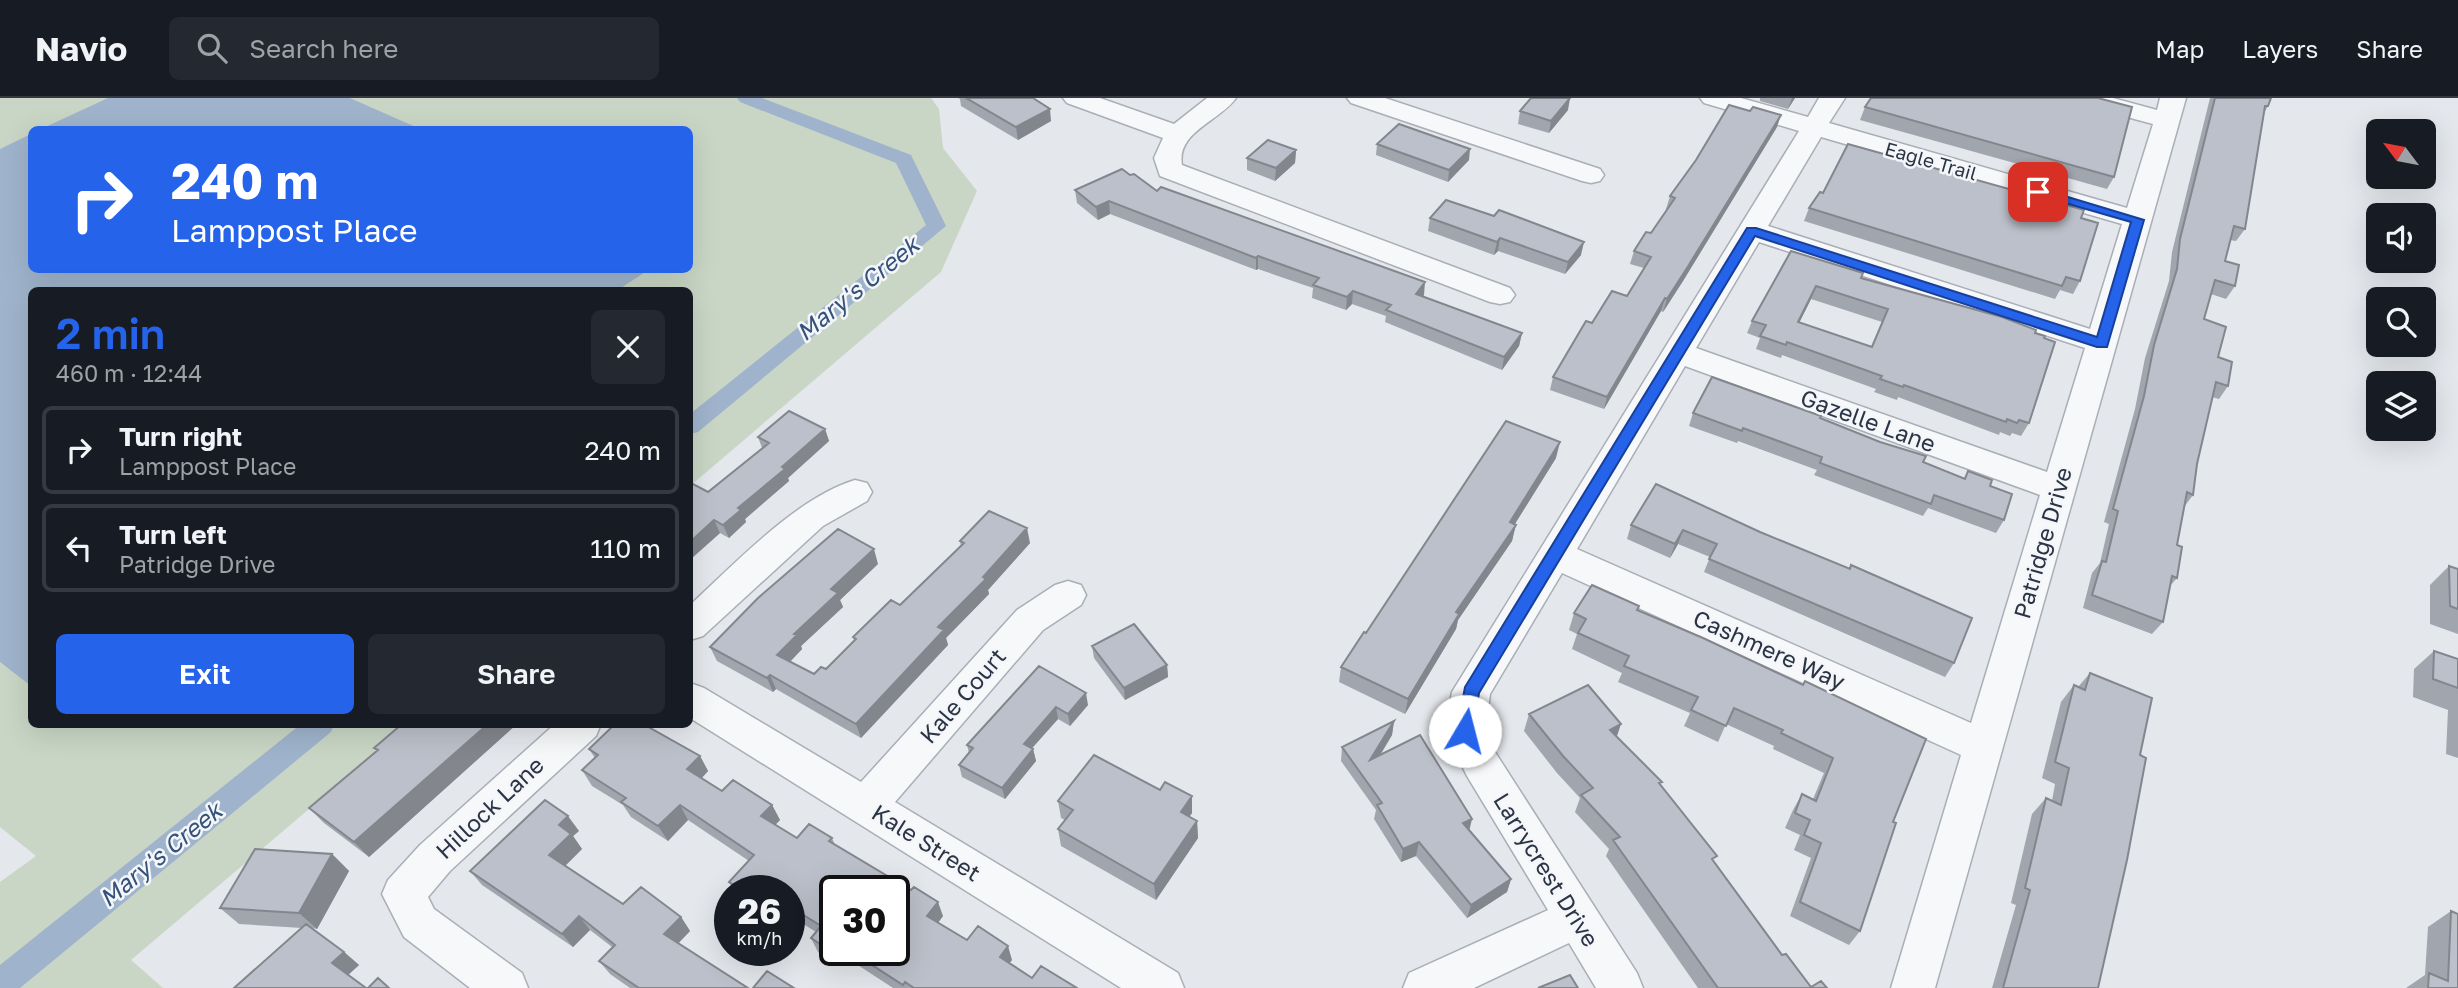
<!DOCTYPE html>
<html lang="en">
<head>
<meta charset="utf-8">
<style>
	:root { --surface:#171b24; --page:#242831; --text:#f1f3f6; --muted:#9ea1a6; --line:#363941; --accent:#2563eb }
	body { margin:0; font-family:"Golos Text",sans-serif; background:var(--page); color:var(--text); height:100vh; display:flex; flex-direction:column; font-size:26px; white-space:nowrap }
	* { box-sizing:border-box; margin:0 }
	p { font-size:23px; color:var(--muted) }
	.icon { flex:none; width:38px; height:38px; fill:none; stroke:currentColor; stroke-width:2; stroke-linecap:round; stroke-linejoin:round }
	.map { position:relative; flex:1; overflow:hidden }
	.sheet { position:absolute; left:28px; top:189px; width:665px; height:441px; display:flex; flex-direction:column; background:var(--surface); border-radius:10px; box-shadow:0 7px 28px #0002 }
	.sheet>* { flex:none }
	.guide { position:absolute; left:28px; top:28px; width:665px; height:147px; border-radius:10px; box-shadow:0 7px 28px #0002; background:#2563eb; color:#fff; overflow:hidden }
	.needle { width:46px; rotate:302deg }
	.fabs { position:absolute; left:2366px; top:21px; display:grid; gap:14px }
	.fabs a { display:grid; place-items:center; width:70px; height:70px; border-radius:10px; background:var(--surface); box-shadow:0 7px 28px #0002; font-size:35px }
	.speed { position:absolute; left:714px; top:777px; display:flex; gap:14px; font-size:35px; font-weight:700; text-align:center }
	.speed>* { display:grid; place-content:center; width:91px; height:91px; border-radius:50%; background:var(--surface); box-shadow:0 7px 28px #0002; line-height:1 }
	.speed small { font-size:18px; font-weight:400 }
	.speed .limit { border:4px solid #111; border-radius:10px; background:#fff; color:#111 }
	.pin { position:absolute; display:grid; place-items:center; width:60px; height:60px; color:#fff; margin:-30px; border-radius:14px; box-shadow:0 4px 10px #0006 }
	.me { position:absolute; width:77px; margin:-38px; rotate:8deg; stroke-linejoin:round; filter:drop-shadow(0 0 5px #0008) }
	.turn { display:flex; align-items:center; gap:24px; height:147px; padding:0 28px; font-size:32px }
	.turn .icon { width:91px; height:91px; stroke-width:2.5 }
	.turn b { display:block; font-size:49px; line-height:60px }
	.round { display:grid; place-items:center; flex:none; width:74px; height:74px; border-radius:10px; background:var(--page) }
	.head { display:flex; align-items:center; justify-content:space-between; height:119px; padding:0 28px }
	h1 { font-size:42px; font-weight:600; line-height:52px; color:var(--accent) }
	.action { display:flex; gap:14px; margin-top:auto; padding:14px 28px }
	.action a { flex:1; height:80px; border-radius:10px; background:var(--accent); color:#fff; font-size:28px; font-weight:600; line-height:80px; text-align:center }
	.action a+a { background:var(--page); color:var(--text) }
	ul { padding:0; list-style:none }
	li { display:flex; align-items:center; gap:21px; height:88px; margin:0 14px 10px; padding:0 14px; border:4px solid var(--line); border-radius:10px }
	li div { flex:1 }
	li b { display:block; font-size:26px }
	li em { font-style:normal }
	header { display:flex; align-items:center; gap:42px; box-sizing:border-box; height:98px; padding:0 35px; background:var(--surface); border-bottom:2px solid var(--line) }
	header strong { font-size:33px }
	nav { display:flex; gap:38px; margin-inline-start:auto; font-size:24px }
	.search { width:490px; height:63px; background:var(--page); display:flex; align-items:center; gap:18px; box-sizing:border-box; padding:0 24px; border-radius:10px; color:var(--muted); font-size:26px }
	.map>svg:first-child { display:block }
	.green { fill:#c9d6c5; fill-rule:evenodd }
	.water { fill:#9fb4cc }
	.lines { fill:none; stroke-linecap:round; stroke-linejoin:round }
	.canal { fill:#9fb4cc; fill-rule:evenodd }
	.minor-casing { stroke:#a9aeb7; stroke-width:3 }
	.minor { fill:#f7f8fa; fill-rule:evenodd }
	.wall { fill:#a1a5ae; fill-rule:evenodd }
	.shaded-wall { fill:#83868d }
	.building { fill:#bbc0ca; stroke:#83868d; stroke-width:2; fill-rule:evenodd }
	.route { fill:#2563eb; stroke:#184099; stroke-width:2 }
	.labels { text-anchor:middle; stroke-width:5; stroke-linejoin:round; paint-order:stroke }
	.far-street-label { font-size:19px; fill:#2b3445; stroke:#f4f6f9 }
	.street-label { font-size:23px; fill:#2b3445; stroke:#f4f6f9 }
	.water-label { font-size:24px; font-style:italic; fill:#34527a; stroke:#f4f6f9 }
</style>
</head>
<body>
<header>
<strong>Navio</strong>
<div class="search"><svg class="icon" aria-label="search" viewBox="0 0 24 24"><circle cx="10" cy="10" r="6"/><path d="M15 15l6 6"/></svg>Search here</div>
<nav><a>Map</a><a>Layers</a><a>Share</a></nav>
</header>
<div class="map">
<svg width="2458" height="890" viewBox="0 0 2458 890">
	<rect width="100%" height="100%" fill="#e4e7ec"/>
	<!-- green -->
	<path class="green" d="M0,0H931L939,11L943,50L977,93L941,174L690,388V192H32V626L408,627L131,862L163,890H0V784L36,758L0,729ZM32,32H690V172H32Z"/>
	<!-- water -->
	<path class="water" d="M108,0H350L420,31H41Z
		M31,36L32,172H648L618,192H32L31,588L0,564V51Z"/>
	<g class="lines">
		<!-- canal -->
		<path class="canal" d="M737,0H762L911,57L946,128L698,334L690,336V316L926,127L896,65L740,4Z
			M301,626H334L331,634L20,890H0V867Z"/>
		<defs>
			<path id="minor" d="M1063,0H1100L1174,26L1207,0H1236C1220,23 1176,34 1182,67L1510,190L1515,197L1510,204L1500,206L1490,204L1160,78L1154,60L1163,40L1067,5Z
				M1347,0H1385L1600,71L1604,77L1600,83L1591,85L1582,83L1351,5Z
				M1700,0H1741L1808,19L1819,0H1845L1829,25L2127,110L2153,26L2075,5L2071,0H2113L2157,12L2160,0H2186L1935,890H1891L1961,657L1562,475L1490,596L1485,633L1495,654L1637,875L1643,890H1596L1569,845L1474,890H1403L1409,875L1548,812L1467,678L1445,633L1452,594L1799,33L1704,5ZM1821,39L2122,126L2090,231L1768,128ZM1759,144L2085,250L2047,374L1696,250ZM1685,268L2040,397L1971,625L1577,451Z
				M855,382L867,385L872,394L867,403L823,428L703,538L690,542V507C736,465 796,400 855,382Z
				M1068,483L1081,487L1086,497L1081,507L1043,532L895,704L1178,875L1184,890H1121L690,620V585L704,590L861,684L1017,512L1055,487Z
				M555,626H601L596,638L450,773L428,799L434,811L522,875L528,890H470L404,839L382,796L388,782L420,747Z"/>
		</defs>
		<!-- minor casing -->
		<use href="#minor" class="minor-casing"/>
		<!-- minor -->
		<use href="#minor" class="minor"/>
	</g>
	<!-- wall -->
	<path class="wall" d="M958,0H1033L1051,23L1018,42L961,8L960,1Z
		M1760,0H1795L1788,11L1760,3Z
		M2210,0H2271L2268,8L2264,15L2245,131L2236,143L2230,142L2225,163L2235,188L2226,201L2211,196L2204,221L2228,288L2219,301L2212,299L2197,366L2193,397L2184,409L2177,447V480L2170,488L2163,524L2152,536L2083,510L2092,475L2100,465L2109,426L2104,424L2135,311L2145,260L2169,183L2172,154Z
		M1865,9L2114,79L2107,91L1860,22Z
		M1568,12L1549,35L1518,26L1520,13Z
		M1777,29L1683,183L1663,214L1661,213L1604,311L1550,292L1553,279L1592,225L1627,198L1644,170L1630,166L1634,153L1651,135L1667,111H1666L1670,98Z
		M1377,46L1469,62L1448,84L1376,57Z
		M1296,52L1295,65L1275,83L1247,72V60Z
		M1130,77L1157,93L1424,197L1422,199L1522,235L1519,248L1502,272L1385,224L1386,218L1352,206L1346,212L1312,200L1313,190L1258,171L1256,172L1110,116L1098,122L1077,105L1075,92Z
		M1823,95L2081,120L2080,183L2073,196L2060,192L2055,201L1804,123L1809,110Z
		M1430,120L1581,157L1565,176L1498,153L1494,157L1428,133Z
		M1791,153L1861,180L2035,235L2029,325L2021,338L2012,335L2010,338L2000,334L1999,337L1898,299L1897,302L1874,294L1876,291L1782,257L1781,260L1756,251L1760,240L1747,235L1752,223ZM1811,201L1882,224L1871,249L1799,225Z
		M1693,315L1820,320L1923,364L1964,380L1968,373L1990,388L2004,422L1996,435L1928,410L1923,418L1814,377L1817,372L1738,343L1737,345L1689,328Z
		M825,331L829,343L788,380L789,383L745,421L746,424L729,440L720,435L692,460L693,462L690,465V389L708,394L762,350L758,339Z
		M1556,360L1515,426L1512,443L1458,522L1456,531L1405,616L1339,584L1341,569L1366,535Z
		M1656,386L1954,565L1945,579L1704,474L1710,459L1678,446L1670,460L1627,441L1631,427Z
		M960,443L1030,445L988,492L989,496L946,540L948,547L861,640L776,591L773,594L717,563L710,549L878,466L840,502L843,509L801,548L802,551L790,564L814,576L826,571L854,542L853,539L900,507L961,448Z
		M2449,468L2458,471V536L2430,526V487Z
		M1638,513L1803,587L1893,724L1860,833L1849,847L1790,818L1811,760L1794,752L1800,737L1785,730L1793,712L1802,696L1813,701L1824,675L1773,651L1774,648L1726,626L1718,644L1684,628L1690,615L1618,584L1622,575L1572,551L1577,536L1569,532L1574,515Z
		M1092,548L1167,567L1168,579L1125,602L1094,560Z
		M2434,553L2458,561V660L2446,656L2448,612L2413,599L2414,571Z
		M1039,568L1088,607L1070,628L1058,621L1032,650L1033,651L1036,663L1005,701L962,679L959,667L969,655L967,647Z
		M2090,575L2140,657L2098,890H1992L2016,807L2011,805L2032,716L2046,700L2052,703L2055,686L2042,680L2061,604L2074,587L2078,589Z
		M1529,616L1616,639L1662,684L1660,686L1714,764L1782,857L1811,889L1827,890H1698L1606,758L1609,751L1575,714L1580,700L1557,675L1524,633Z
		M1394,623L1392,637L1380,658L1469,732L1511,781L1507,794L1467,820L1416,758L1401,764L1374,721L1376,712L1341,663L1342,649Z
		M402,626H517L369,759L324,725L309,710L377,653L374,650Z
		M589,651L700,658L708,673L702,680L722,693L772,707L780,722L775,727L797,740H832L835,747L943,818L938,824L967,842L1012,862L1009,865L1032,880L1077,890H893L844,858L838,867L818,854L811,840L816,834L789,817V793H734L729,784L749,763L688,722L668,743L631,719L623,707L592,688L582,672L595,660ZM835,793L894,852H835Z
		M1058,703L1192,715L1189,719L1197,723L1198,740L1156,802L1061,748L1058,731L1065,722L1061,720Z
		M579,733L573,738L582,751L565,768L623,806L681,819L690,833L678,845L748,890H630L610,876L599,863L612,849L590,832L573,849L482,787L470,773Z
		M332,756L349,773L317,831L312,830L344,854L359,867L348,877L234,890L302,830L239,826L220,810Z
		M2451,813L2458,890H2406L2425,877L2428,829Z"/>
	<!-- shaded-wall -->
	<path class="shaded-wall" d="M1570,0L1568,12L1549,35L1551,23Z
		M1792,0H1795L1788,11Z
		M1050,11L1051,23L1018,42L1016,29Z
		M1781,17L1777,29L1683,183L1663,214L1667,201Z
		M1470,51L1469,62L1448,84L1449,72Z
		M1296,52L1295,65L1275,83L1276,70Z
		M1109,103L1110,116L1098,122L1096,109Z
		M1500,140L1498,153L1494,157L1497,144Z
		M1584,144L1581,157L1565,176L1568,164Z
		M1258,158V171L1256,172V160Z
		M1425,184L1424,197L1414,209L1416,196Z
		M1816,188L1811,201L1793,237L1798,224Z
		M1353,193L1352,206L1346,212L1347,199Z
		M1665,200L1661,213L1604,311L1607,299Z
		M1522,235L1519,248L1502,272L1504,259Z
		M825,331L829,343L788,380L789,383L745,421L746,424L729,440L723,427L738,410L782,369Z
		M1560,344L1556,360L1506,440L1510,424Z
		M714,422L720,435L692,460L693,462L690,465V444Z
		M1516,427L1512,443L1458,522L1456,531L1405,616L1408,601L1456,514Z
		M1027,430L1030,445L988,492L989,496L946,540L948,547L861,640L856,626L938,529Z
		M1683,432L1678,446L1670,460L1675,446Z
		M874,451L878,466L840,502L843,509L801,548L802,551L783,571L777,557L831,491Z
		M1167,567L1168,579L1125,602L1124,590Z
		M770,577L776,591L773,594L767,580Z
		M1086,595L1088,607L1070,628L1068,616Z
		M1056,609L1058,621L1026,657L1024,646Z
		M1394,623L1392,637L1368,676L1370,662Z
		M488,626H517L369,759L354,744Z
		M1621,626L1615,644L1610,632Z
		M1033,651L1036,663L1005,701L1002,690Z
		M700,658L708,673L696,686L687,671Z
		M1192,698V715L1181,731V714Z
		M680,707L688,722L668,743L658,728Z
		M772,707L780,722L769,733L761,718Z
		M568,718L579,733L573,738L582,751L561,772L549,757L559,727Z
		M1472,721L1469,734L1463,725Z
		M1197,723L1198,740L1156,802L1154,786Z
		M1419,744L1416,758L1401,764L1403,751Z
		M332,756L349,773L317,831L299,815Z
		M1511,781L1507,794L1467,820L1471,807Z
		M938,804L943,818L933,832L927,818Z
		M579,818L590,832L573,849L562,836Z
		M681,819L690,833L674,850L664,836Z
		M835,848V852H841L844,858L838,867L831,853Z
		M1008,848L1012,862L1004,872L1000,859Z
		M344,854L359,867L347,878L332,865Z"/>
	<!-- building -->
	<path class="building" d="M966,0H1033L1050,11L1016,29Z
		M1531,0H1570L1551,23L1520,13Z
		M1871,0H2098L2132,9L2114,79L1865,9Z
		M2215,0H2271L2268,8H2265L2245,131L2234,128L2225,163L2239,167L2235,188L2215,182L2204,221L2226,229L2218,259L2232,264L2228,288L2216,284L2197,366L2193,397L2187,394L2177,447L2182,449L2177,480L2172,478L2163,524L2092,497L2102,463L2106,464L2118,413L2113,411L2144,298L2154,247L2177,171L2180,141Z
		M1729,7L1750,13L1753,9L1781,17L1687,170L1667,201L1665,200L1607,299L1553,279L1586,223L1592,225L1612,193L1627,198L1651,159L1634,153L1646,134L1651,135L1675,100L1670,98L1696,62Z
		M1399,26L1470,51L1449,72L1377,46Z
		M1268,42L1296,52L1276,70L1247,60Z
		M1848,46L2084,112L2081,120L2098,125L2080,183L2066,179L2062,188L1809,110L1820,94L1823,95Z
		M1122,71L1130,77L1134,76L1157,93L1161,89L1425,184L1416,196L1522,235L1504,259L1386,212L1391,207L1353,193L1347,199L1313,187L1319,180L1258,158L1256,160L1109,103L1096,109L1075,92Z
		M1446,102L1494,118L1499,112L1584,144L1568,164L1500,140L1497,144L1430,120Z
		M1791,153L1863,175L1861,180L2002,219L2036,232L2035,235L2045,238L2044,240L2055,244L2029,325L2019,322L2017,325L2007,321L2006,324L1904,287L1903,289L1880,281L1882,278L1787,244L1786,247L1760,238L1766,227L1752,223ZM1816,188L1888,211L1872,249L1798,224Z
		M1712,279L1821,318L1820,320L1880,344L1926,358L1923,364L1965,381L1968,373L1992,382L1990,388L2012,396L2004,422L1934,397L1931,406L1820,365L1822,359L1743,330L1742,333L1693,315Z
		M789,313L825,331L782,369L785,371L738,410L741,412L723,427L714,422L690,444V389L693,386L708,394L769,345L758,339Z
		M1506,323L1560,344L1510,424L1516,427L1456,514L1459,516L1408,601L1341,569L1364,534L1366,535Z
		M1656,386L1760,434L1850,471L1851,467L1972,520L1954,565L1709,461L1717,446L1683,432L1675,446L1631,427Z
		M989,413L1027,430L983,479L986,481L938,529L944,532L856,626L770,577L767,580L710,549L758,500L838,431L874,451L831,491L838,495L794,536L797,537L777,557L814,576L821,569L826,571L856,541L853,539L891,502L900,507L964,445L960,443Z
		M2449,468L2458,471V511L2450,508Z
		M1592,487L1639,508L1637,512L1703,540L1803,587L1805,583L1926,641L1893,724L1896,725L1860,833L1800,804L1821,745L1804,737L1810,722L1795,715L1802,696L1816,703L1833,660L1781,635L1783,632L1734,610L1726,628L1691,612L1698,599L1624,568L1629,558L1578,535L1586,521L1574,515Z
		M1134,526L1167,567L1124,590L1092,548Z
		M2434,553L2458,561V590L2433,581Z
		M1039,568L1086,595L1068,616L1056,609L1024,646L1033,651L1002,690L959,667L973,650L967,647Z
		M2090,575L2152,600L2140,657L2146,660L2127,762L2098,890H2003L2030,792L2025,790L2046,700L2061,707L2069,670L2055,664L2074,587L2085,592Z
		M1588,587L1621,626L1610,632L1662,684L1659,685L1717,758L1712,761L1782,857L1786,856L1811,889L1821,883L1827,890H1717H1718L1613,742L1620,739L1581,697L1593,690L1563,658L1529,616Z
		M1394,623L1370,662L1420,637L1472,721L1463,725L1511,781L1471,807L1419,744L1403,751L1377,707L1382,705L1342,649Z
		M402,626H488L354,744L309,710L378,652L374,650Z
		M615,626H643L700,658L687,671L722,693L733,682L772,707L761,718L797,740L809,726L832,740L829,743L911,792L914,789L938,804L927,818L967,842L978,828L1008,848L1000,859L1032,880L1041,868L1077,890H914L905,884L903,887L849,852H894V793H835V848L831,853L811,840L821,828L789,808V793H743L729,784L754,757L680,707L658,728L621,704L626,700L582,672L598,657L589,651Z
		M1094,657L1160,692L1165,684L1192,698L1181,714L1197,723L1154,786L1058,731L1073,712L1058,703Z
		M545,702L568,718L559,727L571,736L549,757L623,806L641,789L681,819L664,836L748,890H639L599,863L615,847L579,818L562,836L470,773Z
		M255,751L332,756L299,815L220,810Z
		M2451,813L2458,816V890H2428L2429,875L2448,883Z
		M306,826L344,854L332,865L366,890H234Z
		M767,873L794,890H753Z
		M1570,877L1578,890H1538Z
		M378,880L389,890H368Z"/>
	<!-- route -->
	<path class="route" d="M2038,90L2144,122L2107,249H2097L1755,138L1479,595L1472,639L1465,641L1459,639L1457,633L1465,589L1747,130H1756L2097,239L2131,124L2034,96V91Z"/>
	<g class="labels">
		<!-- far-street labels -->
		<g class="far-street-label">
			<text transform="translate(1931 63) rotate(16)" y="7">Eagle Trail</text>
		</g>
		<!-- street labels -->
		<g class="street-label">
			<text transform="translate(1868 323) rotate(20)" y="8">Gazelle Lane</text>
			<text transform="translate(2043 445) rotate(-74)" y="8">Patridge Drive</text>
			<text transform="translate(1769 552) rotate(24)" y="8">Cashmere Way</text>
			<text transform="translate(963 598) rotate(-49)" y="8">Kale Court</text>
			<text transform="translate(490 710) rotate(-43)" y="8">Hillock Lane</text>
			<text transform="translate(926 745) rotate(32)" y="8">Kale Street</text>
			<text transform="translate(1546 772) rotate(58)" y="8">Larrycrest Drive</text>
		</g>
		<!-- water labels -->
		<g class="water-label">
			<text transform="translate(858 191) rotate(-39)" y="8">Mary's Creek</text>
			<text transform="translate(161 757) rotate(-39)" y="8">Mary's Creek</text>
		</g>
	</g>
</svg>
<div class="fabs">
<a><svg class="needle" viewBox="-14 -14 28 28"><path d="M0-13l5 13h-10z" fill="#e53935"/><path d="M0 13l5-13h-10z" fill="#9ea1a6"/></svg></a>
<a><svg class="icon" aria-label="sound" viewBox="0 0 24 24"><path d="M4 9h4l5-4v14l-5-4H4zM17 9q2 3 0 6"/></svg></a>
<a><svg class="icon" aria-label="search" viewBox="0 0 24 24"><circle cx="10" cy="10" r="6"/><path d="M15 15l6 6"/></svg></a>
<a><svg class="icon" aria-label="layers" viewBox="0 0 24 24"><path d="M12 4l9 5-9 5-9-5zM3 14l9 5 9-5"/></svg></a>
</div>
<div class="speed"><div>26<small>km/h</small></div><div class="limit">30</div></div>
<div class="pin" style="left:2038px;top:94px;background:#d93025"><svg class="icon" aria-label="arrive" viewBox="0 0 24 24"><path d="M6 21V4h12l-3 4 3 4H6"/></svg></div>
<svg class="me" style="left:1465px;top:633px" viewBox="-20 -20 40 40"><circle r="19" fill="#fff"/><path d="M0-13L10 11 0 6-10 11z" fill="#2563eb"/></svg>
<div class="guide">
<div class="turn"><svg class="icon" aria-label="right" viewBox="0 0 24 24"><path d="M7 20v-9h11M14 6l5 5-5 5"/></svg><div><b>240 m</b>Lamppost Place</div></div>
</div>
<section class="sheet">
<div class="head"><div><h1>2 min</h1><p>460 m · 12:44</p></div><a class="round"><svg class="icon" aria-label="close" viewBox="0 0 24 24"><path d="M6 6l12 12M18 6L6 18"/></svg></a></div>
<ul>
<li><svg class="icon" aria-label="right" viewBox="0 0 24 24"><path d="M7 20v-9h11M14 6l5 5-5 5"/></svg><div><b>Turn right</b><p>Lamppost Place</p></div><em>240 m</em></li>
<li><svg class="icon" aria-label="left" viewBox="0 0 24 24"><path d="M17 20v-9H6M10 6l-5 5 5 5"/></svg><div><b>Turn left</b><p>Patridge Drive</p></div><em>110 m</em></li>
</ul>
<div class="action"><a>Exit</a><a>Share</a></div>
</section>
</div>
</body>
</html>
